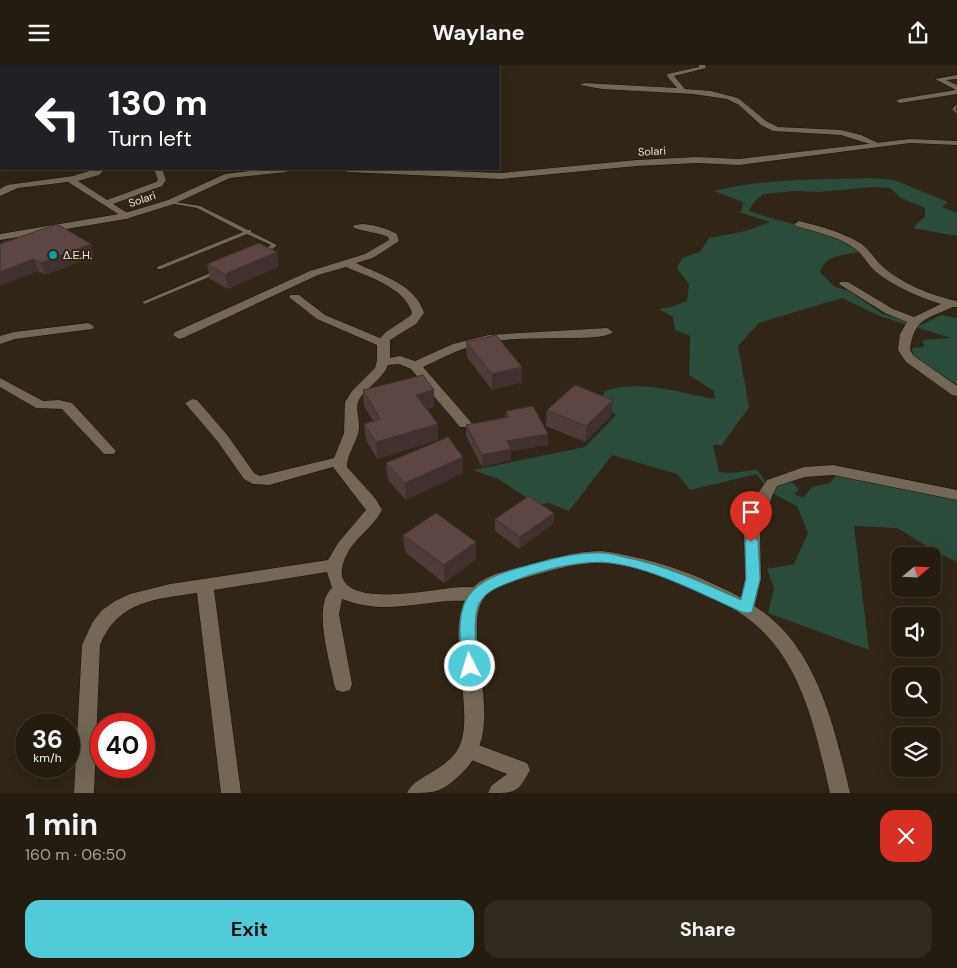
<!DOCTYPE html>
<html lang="en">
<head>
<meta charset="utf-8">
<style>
	:root { --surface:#241c10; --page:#30291e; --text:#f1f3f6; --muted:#a3a19f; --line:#413a30; --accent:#52cbd9 }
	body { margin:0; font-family:"DM Sans",sans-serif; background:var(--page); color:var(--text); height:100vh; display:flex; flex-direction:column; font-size:19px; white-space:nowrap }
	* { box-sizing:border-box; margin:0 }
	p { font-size:16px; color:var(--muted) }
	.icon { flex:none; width:28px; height:28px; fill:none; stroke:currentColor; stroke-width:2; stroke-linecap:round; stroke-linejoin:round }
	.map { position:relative; height:728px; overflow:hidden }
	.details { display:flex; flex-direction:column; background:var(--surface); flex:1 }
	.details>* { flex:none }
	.hud { position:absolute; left:0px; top:0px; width:500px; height:105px; box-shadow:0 5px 20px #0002,0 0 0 1px var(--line); background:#202124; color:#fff; overflow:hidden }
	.needle { width:32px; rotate:71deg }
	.buttons { position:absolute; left:891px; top:482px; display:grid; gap:10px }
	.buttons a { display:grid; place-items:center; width:50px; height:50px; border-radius:10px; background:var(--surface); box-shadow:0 5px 20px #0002,0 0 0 1px var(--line); font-size:25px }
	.speed { position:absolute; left:15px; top:648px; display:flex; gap:10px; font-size:25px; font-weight:700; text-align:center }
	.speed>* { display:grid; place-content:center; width:65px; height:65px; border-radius:50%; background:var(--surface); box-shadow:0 5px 20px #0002,0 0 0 1px var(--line); line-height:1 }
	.speed small { font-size:12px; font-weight:400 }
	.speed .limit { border:8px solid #d22; background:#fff; color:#111 }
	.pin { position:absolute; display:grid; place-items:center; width:42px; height:42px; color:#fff; margin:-51px -21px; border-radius:50% 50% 50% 0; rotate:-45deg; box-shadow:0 0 5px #0007 }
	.pin .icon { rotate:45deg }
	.me { position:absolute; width:55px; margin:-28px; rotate:355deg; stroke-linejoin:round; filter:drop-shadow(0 0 4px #0008) }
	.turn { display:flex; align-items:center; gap:18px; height:105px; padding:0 25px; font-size:22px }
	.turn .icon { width:65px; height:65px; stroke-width:2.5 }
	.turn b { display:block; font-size:35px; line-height:42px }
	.round { display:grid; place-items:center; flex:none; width:52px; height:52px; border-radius:15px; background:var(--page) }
	.overview { display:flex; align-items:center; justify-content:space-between; height:85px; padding:0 25px }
	h1 { font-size:30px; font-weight:700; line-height:38px }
	.button { display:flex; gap:10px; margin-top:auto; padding:10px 25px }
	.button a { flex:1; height:58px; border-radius:15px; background:var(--accent); color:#111; font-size:20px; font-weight:700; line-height:58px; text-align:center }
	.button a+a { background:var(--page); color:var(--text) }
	header { display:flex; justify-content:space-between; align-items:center; height:65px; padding:0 25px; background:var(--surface); font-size:22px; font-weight:700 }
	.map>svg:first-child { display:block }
	.green { fill:#2b4c3a }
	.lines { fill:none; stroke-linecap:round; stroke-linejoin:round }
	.service-casing { stroke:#180e02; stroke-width:1 }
	.minor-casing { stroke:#180e02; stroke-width:1 }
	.tertiary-casing { stroke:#180e02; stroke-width:1 }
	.service { fill:#746755; fill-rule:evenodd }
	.minor { fill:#746755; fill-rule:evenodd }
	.tertiary { fill:#746755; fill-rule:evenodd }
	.wall { fill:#4f3b3a }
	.shaded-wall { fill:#40302f }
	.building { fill:#5c4543; stroke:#40302f }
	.route { fill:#52cbd9; stroke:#35848d }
	.culture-dot { fill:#0f9aa8; stroke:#302516; stroke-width:2 }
	.labels { text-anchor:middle; stroke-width:4; stroke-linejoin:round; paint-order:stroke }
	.far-street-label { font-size:11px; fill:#eae3d9; stroke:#302516 }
	.far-poi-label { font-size:11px; fill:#eae3d9; stroke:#302516; text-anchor:start }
</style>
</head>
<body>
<header><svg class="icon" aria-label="menu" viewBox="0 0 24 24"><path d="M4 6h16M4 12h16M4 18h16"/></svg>Waylane<svg class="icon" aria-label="share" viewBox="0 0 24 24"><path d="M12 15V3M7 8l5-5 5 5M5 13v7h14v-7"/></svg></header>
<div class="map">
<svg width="957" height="728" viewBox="0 0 957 728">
	<rect width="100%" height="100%" fill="#302516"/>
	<!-- green -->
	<path class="green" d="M871,113L894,115L948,137L942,142L957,148V171L913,163L925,151V143L901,133L890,123L874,122L819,127L795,126L763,129L754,137L749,146C783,159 830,163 859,187C844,190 825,190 820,207L835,222L849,226L883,249L921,260L941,250L957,253V320L914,292L912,283L924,282L923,275L951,273L882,252L842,233L759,258L738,281L749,342L722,380H713L719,407L731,408L757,405L771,424L783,418L792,417L799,425L794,429L803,433L812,422L830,418L838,408L957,435V497L940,489L897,463L854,461L869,585L768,548L774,523L767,504L794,499L808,468L797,441L770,427L757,409L690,425L677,409L612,390L569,446L549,438L538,440L498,414L473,405L585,382L616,350L599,339L605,326C640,314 680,328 715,334L714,326L689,310L690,271L675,265L673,252L659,244L671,242L687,236L689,219L677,203L682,193L700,187L709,173L746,166L770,157L739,147L742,145L743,137L714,126C764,113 819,115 871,113Z"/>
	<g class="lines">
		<defs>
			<path id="service" d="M956,40H957L956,44L957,49L952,44Z
				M169,136L200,141L248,165H251V167L277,180C273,184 267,189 261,188V186L271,180L247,169L161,204H157V202L243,167L197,143L169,138Z
				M217,205L219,206V208L147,238L145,239L142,237Z"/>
			<path id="minor" d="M84,0H91V1H85Z
				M131,0H138V1H132Z
				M196,0H202V1H196Z
				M699,0H705L706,3L674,11L685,24L711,26L738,33L766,56L778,62L841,65L861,70L880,79L876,81L841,70L773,66L761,60L739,40L727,34L693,29L602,24L580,20L584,18L677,23L667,11V9L699,2Z
				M0,2H1V6H0Z
				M957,10V14L946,15L957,20V29L900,38L896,36L900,34L956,25L935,14Z
				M96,104H105L99,110L78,116L107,135L156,117L158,115L154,104H162L166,115L162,121L113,139L129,149V153L126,154L68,117L18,123L0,131V124L7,120L73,111Z
				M799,156C819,161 842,167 860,178C869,184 874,193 881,200C900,218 932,231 957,236V242H953C927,254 914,253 910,285L914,291L957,321V331L952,330L906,297L898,285L900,269L907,257L885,248L839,219L840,217H848L893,244L914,252L941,239C918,232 893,221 875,206C867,199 863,189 854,183C837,171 815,167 796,161L794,159Z
				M363,159C375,160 386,163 397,169L399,176L373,193L356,198C380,210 416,219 424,248L416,259L390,275V293L400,291L415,296L453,279L489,270L607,263L613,267C606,274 572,273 560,273C530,274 498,272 469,282C453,287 438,295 423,302L470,356L472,359L470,362H460L411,304L399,299L388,300C382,315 368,321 360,333C354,342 360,354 359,364C357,378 347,388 347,402L375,433L382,445C373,463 354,473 346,491C318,551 436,523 461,522C469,522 477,522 484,524L486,529L484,534C473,537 461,535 449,536C409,539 381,549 342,534L339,549L352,619L350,625L343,627L336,625L334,619C330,596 312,540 332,523L327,507L214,525L241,728H221L197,528C156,534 117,536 100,580L94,728H74L82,580L92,558L102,545L115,536L130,529L170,519L328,495L338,478L366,445L333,402L269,420L253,419L244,414L218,377L185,338L192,334L197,335L228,371L254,408L260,411L334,393L344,368L345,337L352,326L375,303L377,295V280L317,254L289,232L291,230H299L325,250L380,273L386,267L410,251L412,248C405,222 368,212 346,202L318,210L183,273L179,274L173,270L175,267L310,206L365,189L389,175L388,172C378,167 358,166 353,162L355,160Z
				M88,258L92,260L94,262L92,264L15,274L0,279V271L14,267Z
				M0,313L43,336L59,335L72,338L116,386L114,389H104L62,344L36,343L0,322Z
				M833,400L957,425V435L833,410L805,412L777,421L772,431L760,467L761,514L753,548L747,550L741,548L738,543L745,514L744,467L756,431L767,415L804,402Z
				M468,676L527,698L530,705C518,728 516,728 488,728L491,721L507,709L461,691L458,685L461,679Z"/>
			<path id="tertiary" d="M910,74L957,76V80L910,78L739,100L697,98L637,101L501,114L348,107L344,104H400L501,108L637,95L697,92L739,94Z
				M266,104H290L286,107L230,113L174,139L126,154L0,175V169L125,148L168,135L225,109Z
				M602,486C638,491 674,501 707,516C732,527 756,539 775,557C820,597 837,672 850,728H830C816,668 803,597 751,556C716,528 639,497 594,498C571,499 549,506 528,512C512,517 490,520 482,536C476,547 477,561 477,573C479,617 499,672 463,707C441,728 437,728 407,728C415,709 454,705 462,674C473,631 439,550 477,519C489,509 506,506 520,502C547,495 573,486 602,486Z"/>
		</defs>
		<!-- service casing -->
		<use href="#service" class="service-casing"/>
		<!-- minor casing -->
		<use href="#minor" class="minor-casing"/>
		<!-- tertiary casing -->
		<use href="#tertiary" class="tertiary-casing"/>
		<!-- service -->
		<use href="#service" class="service"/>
		<!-- minor -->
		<use href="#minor" class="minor"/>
		<!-- tertiary -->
		<use href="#tertiary" class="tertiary"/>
	</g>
	<!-- wall -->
	<path class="wall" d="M0,179L94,191L45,210L38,206L0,221Z
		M207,199L279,201L228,224L210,214Z
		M466,277L522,302V317L492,325L467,292Z
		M363,325H434V342L426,344L438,375L377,394L366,375L364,359L373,356L364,341Z
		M613,335L611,351L585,377L546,361L547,345Z
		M506,346L548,369V380L511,386V395L482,402L466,371V360L505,352Z
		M386,398L463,408L406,435L388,415Z
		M554,448L553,459L519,484L495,466V454Z
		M403,470L476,494L444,518L405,487Z"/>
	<!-- shaded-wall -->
	<path class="shaded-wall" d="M91,179L94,191L45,210L41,198Z
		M277,187L279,201L228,224L225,209Z
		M34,194L38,206L0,221V207Z
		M522,302V317L492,325V309Z
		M434,325V342L417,346L416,330Z
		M613,335L611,351L585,377L586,361Z
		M438,359V375L377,394L376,377Z
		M548,369V380L511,386V395L482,402V390L507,376Z
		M463,392V408L406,435L405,418Z
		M554,448L553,459L519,484L520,472Z
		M476,477V494L444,518V500Z"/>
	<!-- building -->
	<path class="building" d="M57,159L91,179L41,198L34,194L0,207V179Z
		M259,178L277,187L225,209L207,199Z
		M496,270L522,302L492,309L466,277Z
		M423,310L434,325L416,330L438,359L376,377L364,359L380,354L363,325Z
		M575,320L613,335L586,361L547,345Z
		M533,341L548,369L507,376L511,384L482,390L466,360L509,352L506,346Z
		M448,372L463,392L405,418L386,398Z
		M529,431L554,448L520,472L495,454Z
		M436,448L476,477L444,500L403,470Z"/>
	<!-- route -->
	<path class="route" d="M751,472L756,474L758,477L760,514L752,547L747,548L742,547C701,529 645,499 601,497C574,497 541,505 516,515C501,521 482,526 477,544C473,562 476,582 478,601L476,605L470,607L465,605L463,601C461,582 457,558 464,540C472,518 498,509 519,503C545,496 573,487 601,488C608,488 616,490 623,492C665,500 703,518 741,535L746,514L745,477L747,474Z"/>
	<!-- markers -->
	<circle class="culture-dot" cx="53" cy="190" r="5"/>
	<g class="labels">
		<!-- far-street labels -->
		<g class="far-street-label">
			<text transform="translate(652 86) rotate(-3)" y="4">Solari</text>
			<text transform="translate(142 134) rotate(-18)" y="4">Solari</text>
		</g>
		<!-- far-poi labels -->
		<g class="far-poi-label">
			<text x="63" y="194">Δ.Ε.Η.</text>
		</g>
	</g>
</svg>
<div class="buttons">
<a><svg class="needle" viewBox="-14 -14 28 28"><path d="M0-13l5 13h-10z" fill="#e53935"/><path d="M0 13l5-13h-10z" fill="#a3a19f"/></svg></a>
<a><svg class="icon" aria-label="sound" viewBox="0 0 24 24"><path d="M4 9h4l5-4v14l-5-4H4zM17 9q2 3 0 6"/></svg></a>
<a><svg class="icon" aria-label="search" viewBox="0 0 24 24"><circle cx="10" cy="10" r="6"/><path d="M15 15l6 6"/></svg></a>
<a><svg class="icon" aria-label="layers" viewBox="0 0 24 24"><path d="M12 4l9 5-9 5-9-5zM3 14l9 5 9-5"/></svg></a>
</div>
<div class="speed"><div>36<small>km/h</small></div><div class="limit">40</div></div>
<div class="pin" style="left:751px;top:477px;background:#d93025"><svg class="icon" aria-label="arrive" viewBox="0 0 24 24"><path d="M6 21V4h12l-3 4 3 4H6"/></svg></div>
<svg class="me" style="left:470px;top:601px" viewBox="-20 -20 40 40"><circle r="17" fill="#52cbd9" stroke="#fff" stroke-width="3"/><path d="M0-11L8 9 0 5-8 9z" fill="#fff"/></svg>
<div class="hud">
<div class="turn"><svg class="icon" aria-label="left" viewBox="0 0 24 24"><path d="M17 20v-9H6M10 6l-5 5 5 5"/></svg><div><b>130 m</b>Turn left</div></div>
</div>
</div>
<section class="details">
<div class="overview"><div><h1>1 min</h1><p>160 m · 06:50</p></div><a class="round" style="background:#d93025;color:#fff"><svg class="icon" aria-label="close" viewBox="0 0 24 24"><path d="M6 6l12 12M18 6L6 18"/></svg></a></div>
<div class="button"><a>Exit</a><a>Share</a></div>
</section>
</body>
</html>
